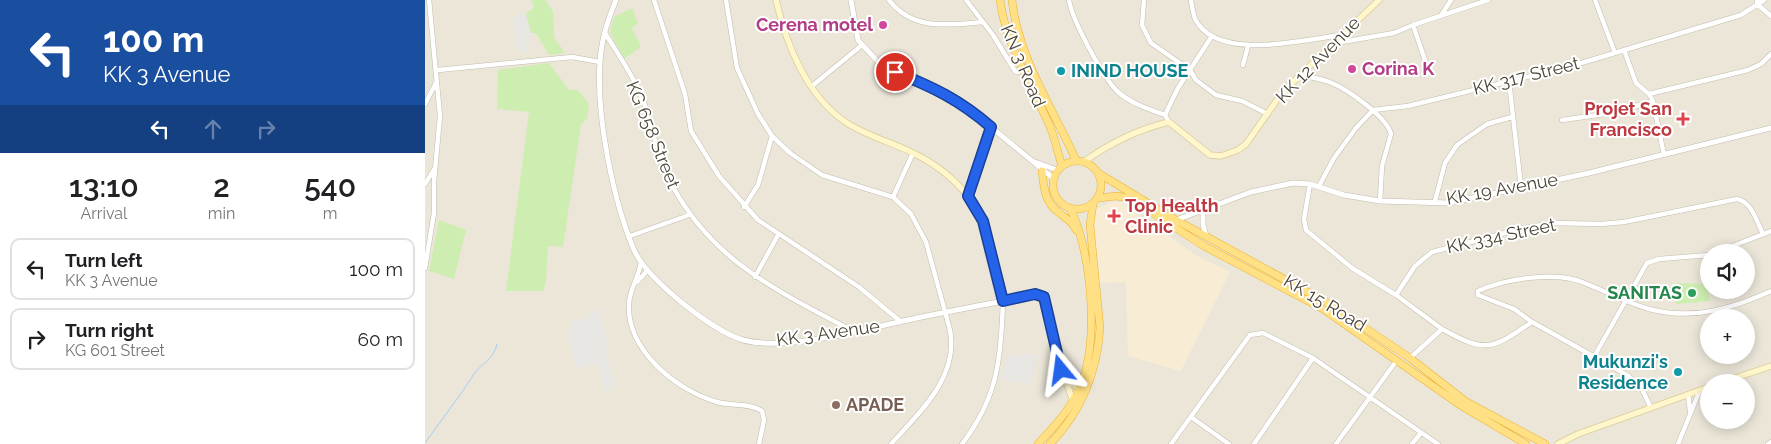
<!DOCTYPE html>
<html lang="en">
<head>
<meta charset="utf-8">
<style>
	:root { --surface:#fff; --page:#f6f6f6; --text:#202124; --muted:#757577; --line:#e0e0e0 }
	body { margin:0; font-family:Raleway,sans-serif; background:var(--page); color:var(--text); height:100vh; display:flex; flex-direction:column; font-size:19px; white-space:nowrap }
	* { box-sizing:border-box; margin:0 }
	p { font-size:16px; color:var(--muted) }
	.icon { flex:none; width:28px; height:28px; fill:none; stroke:currentColor; stroke-width:2; stroke-linecap:round; stroke-linejoin:round }
	.map { position:relative; flex:1; overflow:hidden }
	.drawer { display:flex; flex-direction:column; background:var(--surface); width:425px }
	.drawer>* { flex:none }
	.banner { background:#1a4fa0; color:#fff; overflow:hidden }
	.controls { position:absolute; left:1275px; top:244px; display:grid; gap:10px }
	.controls a { display:grid; place-items:center; width:55px; height:55px; border-radius:50%; background:var(--surface); box-shadow:0 2px 12px #0003; font-size:25px }
	.pin { position:absolute; display:grid; place-items:center; width:42px; height:42px; color:#fff; margin:-21px; border:2px solid #fff; border-radius:50%; box-shadow:0 1px 5px #0007 }
	.me { position:absolute; width:55px; margin:-28px; rotate:344deg; stroke-linejoin:round; filter:drop-shadow(0 0 4px #0008) }
	.turn { display:flex; align-items:center; gap:18px; height:105px; padding:0 20px; font-size:22px }
	.turn .icon { width:65px; height:65px; stroke-width:2.5 }
	.turn b { display:block; font-size:35px; line-height:42px }
	.lanes { display:flex; align-items:center; height:48px; padding:0 20px; background:#0003; justify-content:center; gap:25px; direction:ltr }
	.lanes .off { opacity:.35 }
	.eta { display:flex; justify-content:space-evenly; align-items:center; height:85px; text-align:center }
	.eta b { font-size:30px; font-weight:600; line-height:35px }
	ul { padding:0; list-style:none }
	li { display:flex; align-items:center; gap:15px; height:62px; margin:0 10px 8px; padding:0 10px; border:2px solid var(--line); border-radius:10px }
	li div { flex:1 }
	li b { display:block; font-size:19px }
	li em { font-style:normal }
	main { display:flex; flex:1; min-height:0 }
	.map>svg:first-child { display:block }
	.residential { fill:#ebe6d8; fill-rule:evenodd }
	.commercial { fill:#f9ecd5 }
	.green { fill:#ceedb1 }
	.parking { fill:#e8e6e2 }
	.lines { fill:none; stroke-linecap:round; stroke-linejoin:round }
	.stream { stroke:#a3cff7; stroke-width:1 }
	.minor-casing { stroke:#c3bcac; stroke-width:5.5 }
	.tertiary-casing { stroke:#c3bcac; stroke-width:6 }
	.secondary-casing { stroke:#dacc97; stroke-width:7 }
	.trunk-casing { stroke:#ebb230; stroke-width:8 }
	.minor { stroke:#fff; stroke-width:4.5 }
	.tertiary { stroke:#fff; stroke-width:5 }
	.secondary { stroke:#fff6cc; stroke-width:5.5 }
	.trunk { stroke:#ffe084; stroke-width:7 }
	.route-casing { stroke:#184099; stroke-width:12 }
	.route { stroke:#2563eb; stroke-width:9 }
	.hotel-dot { fill:#d1479c; stroke:#fff; stroke-width:2 }
	.culture-dot { fill:#0f9aa8; stroke:#fff; stroke-width:2 }
	.health-dot { fill:#e0444e; stroke:#fff; stroke-width:2 }
	.leisure-dot { fill:#2e9e5b; stroke:#fff; stroke-width:2 }
	.education-dot { fill:#8d6e63; stroke:#fff; stroke-width:2 }
	.labels { text-anchor:middle; stroke-width:4; stroke-linejoin:round; paint-order:stroke }
	.hotel-label { font-size:18px; font-weight:bold; fill:#b23c85; stroke:#fff; text-anchor:end }
	.street-label { font-size:18px; fill:#4c4537; stroke:#fff }
	.culture-label { font-size:18px; font-weight:bold; fill:#0d838f; stroke:#fff; text-anchor:start }
	.health-label { font-size:18px; font-weight:bold; fill:#be3a42; stroke:#fff; text-anchor:end }
	.leisure-label { font-size:18px; font-weight:bold; fill:#27864d; stroke:#fff; text-anchor:end }
	.education-label { font-size:18px; font-weight:bold; fill:#785e54; stroke:#fff; text-anchor:start }
</style>
</head>
<body>
<main>
<section class="drawer">
<div class="banner">
<div class="turn"><svg class="icon" aria-label="left" viewBox="0 0 24 24"><path d="M17 20v-9H6M10 6l-5 5 5 5"/></svg><div><b>100 m</b>KK 3 Avenue</div></div>
<div class="lanes"><svg class="icon" aria-label="left" viewBox="0 0 24 24"><path d="M17 20v-9H6M10 6l-5 5 5 5"/></svg><svg class="icon off" aria-label="ahead" viewBox="0 0 24 24"><path d="M12 20V5M6 11l6-6 6 6"/></svg><svg class="icon off" aria-label="right" viewBox="0 0 24 24"><path d="M7 20v-9h11M14 6l5 5-5 5"/></svg></div>
</div>
<div class="eta">
<div><b>13:10</b><p>Arrival</p></div>
<div><b>2</b><p>min</p></div>
<div><b>540</b><p>m</p></div>
</div>
<ul>
<li><svg class="icon" aria-label="left" viewBox="0 0 24 24"><path d="M17 20v-9H6M10 6l-5 5 5 5"/></svg><div><b>Turn left</b><p>KK 3 Avenue</p></div><em>100 m</em></li>
<li><svg class="icon" aria-label="right" viewBox="0 0 24 24"><path d="M7 20v-9h11M14 6l5 5-5 5"/></svg><div><b>Turn right</b><p>KG 601 Street</p></div><em>60 m</em></li>
</ul>
</section>
<div class="map">
<svg width="1346" height="444" viewBox="0 0 1346 444">
	<rect width="100%" height="100%" fill="#f6f4eb"/>
	<!-- residential -->
	<path class="residential" d="M0,0H1346V444H0ZM1284,252H1321V290H1284ZM1284,318H1321V355H1284ZM1284,382H1321V420H1284Z"/>
	<!-- commercial -->
	<path class="commercial" d="M688,201L696,202L772,256L805,272L756,371L703,356L701,282L671,283L665,234L669,210Z"/>
	<!-- green -->
	<path class="green" d="M106,0H120L128,11L129,37L140,53L124,55L111,33H106L101,13L109,8Z
		M207,8L213,23L207,28L216,47L199,59L185,32L189,17Z
		M124,63L144,90H153L164,104L162,119L156,124L138,247L123,246L121,282L118,291H81L104,112L72,109L73,70Z
		M14,220L41,230L29,279L4,271Z
		M1251,283L1282,284L1285,301L1251,304Z"/>
	<!-- parking -->
	<path class="parking" d="M100,12L106,34L101,54L91,48L89,17Z
		M174,309L183,346L181,352L190,385L182,393L180,392L172,363L151,368L143,338L146,321L163,318L166,311Z
		M612,354L606,385L576,379L582,356Z"/>
	<g class="lines">
		<!-- stream -->
		<path class="stream" d="M0,443C16,420 34,398 49,374C57,363 69,359 72,344"/>
		<defs>
			<path id="minor" d="M229,0L260,94L266,131L294,176L333,220L434,287L475,321
				M301,0L312,68L333,114L347,136L365,153L397,175L468,197L486,214L501,242L525,330C534,377 495,412 466,444
				M464,0C488,31 523,25 558,22
				M541,0L568,35L590,71L593,72L607,67
				M644,0C647,20 678,77 692,91C705,103 723,109 740,115L744,122
				M719,0L717,25L726,43L765,70L771,80L791,95L817,101L843,114
				M766,0C767,6 768,13 770,19C792,62 879,40 916,35
				M1170,0L1190,53
				M1332,0V4L1346,16
				M1017,14L1026,0
				M988,25L1000,60
				M180,33C194,56 210,78 219,103C228,127 231,153 242,175C282,259 352,291 430,332
				M911,43L969,33L988,25L1063,0
				M1199,50L1211,83L1224,94L1228,101L1239,155
				M818,65L823,46
				M13,70L147,57L175,62
				M876,75C886,77 897,79 907,83C923,90 962,117 966,134L957,166L955,201
				M1084,81L1096,187
				M387,86L437,45
				M1224,94L1323,70L1336,64L1346,54
				M0,104L12,81
				M740,115L753,88L787,36
				M1137,120L1187,113L1228,101
				M0,184L10,168
				M885,184L879,219L881,230L927,268L971,295L1017,329
				M894,186L909,158L931,128L948,110L983,106L1143,67L1316,15L1339,0
				M543,196L566,127
				M468,197L488,153
				M1010,201L1020,163L1032,145L1062,124L1087,117
				M319,207L333,185L347,136
				M205,236L264,215
				M1292,252L1346,231
				M216,262C214,276 205,289 204,303C201,350 251,390 292,402C306,406 325,403 337,411L339,420L334,444
				M0,268L9,213V181L15,116L4,0
				M330,277L353,235
				M212,282L222,271
				M971,295L990,266L1007,252L1099,228L1128,223L1176,224L1199,222L1312,199C1326,201 1332,222 1338,234
				M1170,355L1222,263L1234,259L1284,255
				M985,358L1017,329C1062,354 1067,349 1107,322
				M1263,394L1265,411
				M1226,408L1217,389L1202,375L1107,322L1089,309L1053,295V291C1080,279 1129,271 1157,282C1181,291 1203,304 1228,310C1271,320 1308,308 1346,291
				M766,417L804,444
				M537,444C573,397 576,359 578,301
				M746,444L825,335L838,333L888,358
				M829,444L888,358L1013,444
				M911,444L972,360
				M987,444L996,433
				M1253,444L1275,390
				M1343,444L1346,442"/>
			<path id="tertiary" d="M191,0C183,19 176,41 175,62C171,116 188,200 209,250C222,279 287,331 318,340C360,351 432,331 474,322C509,314 543,308 578,301
				M426,0L433,40L456,65L533,100L628,178
				M610,162L632,170
				M778,210V225L781,236
				M751,220L826,192L868,183L885,184L919,195L955,201L1024,203L1164,173L1346,128"/>
			<path id="secondary" d="M351,0C361,44 382,97 422,123C442,136 466,142 488,153C513,165 535,183 551,207C567,230 571,273 578,301L610,294L619,297L630,350L648,401
				M660,161C684,144 714,129 744,122L785,155L796,156L813,150L821,144L852,100L866,84L954,0
				M640,380L655,388
				M1298,382L1346,366
				M1133,444L1153,434L1284,387"/>
			<path id="trunk" d="M575,0C581,47 608,86 626,129C630,140 633,153 637,166
				M587,0C593,57 628,109 651,160
				M628 185a24 24 0 1 1 48 0a24 24 0 1 1-48 0Z
				M617,171C619,186 619,201 632,211C639,218 647,220 651,230
				M673,173L751,220L901,302L985,358L1040,401L1120,444
				M673,198L692,196L704,198L779,246L898,309L1035,405L1101,444
				M613,444C629,427 645,410 654,389C675,344 667,252 645,208
				M625,444C656,412 672,372 675,328L665,225L668,204"/>
		</defs>
		<!-- minor casing -->
		<use href="#minor" class="minor-casing"/>
		<!-- tertiary casing -->
		<use href="#tertiary" class="tertiary-casing"/>
		<!-- secondary casing -->
		<use href="#secondary" class="secondary-casing"/>
		<!-- trunk casing -->
		<use href="#trunk" class="trunk-casing"/>
		<!-- minor -->
		<use href="#minor" class="minor"/>
		<!-- tertiary -->
		<use href="#tertiary" class="tertiary"/>
		<!-- secondary -->
		<use href="#secondary" class="secondary"/>
		<!-- trunk -->
		<use href="#trunk" class="trunk"/>
	</g>
	<g class="lines">
		<defs>
			<path id="route" d="M470,72C508,87 535,100 566,127L543,196L558,221L578,301L610,294L619,297L636,370"/>
		</defs>
		<!-- route casing -->
		<use href="#route" class="route-casing"/>
		<!-- route -->
		<use href="#route" class="route"/>
	</g>
	<!-- markers -->
	<g class="hotel-dot">
		<circle cx="458" cy="25" r="5"/>
		<circle cx="927" cy="69" r="5"/>
	</g>
	<g class="culture-dot">
		<circle cx="636" cy="71" r="5"/>
		<circle cx="1253" cy="372" r="5"/>
	</g>
	<g class="health-dot">
		<path d="M1255.5 111.5h5v5h5v5h-5v5h-5v-5h-5v-5h5z"/>
		<path d="M686.5 208.5h5v5h5v5h-5v5h-5v-5h-5v-5h5z"/>
	</g>
	<circle class="leisure-dot" cx="1267" cy="293" r="5"/>
	<circle class="education-dot" cx="411" cy="405" r="5"/>
	<g class="labels">
		<!-- hotel labels -->
		<g class="hotel-label">
			<text x="448" y="31">Cerena motel</text>
			<text x="937" y="75" text-anchor="start">Corina K</text>
		</g>
		<!-- street labels -->
		<g class="street-label">
			<text transform="translate(893 60) rotate(-46)" y="6">KK 12 Avenue</text>
			<text transform="translate(598 66) rotate(67)" y="6">KN 3 Road</text>
			<text transform="translate(1101 76) rotate(-14)" y="6">KK 317 Street</text>
			<text transform="translate(228 135) rotate(68)" y="6">KG 658 Street</text>
			<text transform="translate(1077 189) rotate(-10)" y="6">KK 19 Avenue</text>
			<text transform="translate(1076 236) rotate(-12)" y="6">KK 334 Street</text>
			<text transform="translate(900 303) rotate(31)" y="6">KK 15 Road</text>
			<text transform="translate(403 333) rotate(-8)" y="6">KK 3 Avenue</text>
		</g>
		<!-- culture labels -->
		<g class="culture-label">
			<text x="646" y="77">ININD HOUSE</text>
			<text x="1243" y="368" text-anchor="end">Mukunzi's<tspan x="1243" dy="21">Residence</tspan></text>
		</g>
		<!-- health labels -->
		<g class="health-label">
			<text x="1247" y="115">Projet San<tspan x="1247" dy="21">Francisco</tspan></text>
			<text x="700" y="212" text-anchor="start">Top Health<tspan x="700" dy="21">Clinic</tspan></text>
		</g>
		<!-- leisure labels -->
		<g class="leisure-label">
			<text x="1257" y="299">SANITAS</text>
		</g>
		<!-- education labels -->
		<g class="education-label">
			<text x="421" y="411">APADE</text>
		</g>
	</g>
</svg>
<div class="controls">
<a><svg class="icon" aria-label="sound" viewBox="0 0 24 24"><path d="M4 9h4l5-4v14l-5-4H4zM17 9q2 3 0 6"/></svg></a>
<a>+</a>
<a>−</a>
</div>
<div class="pin" style="left:470px;top:72px;background:#d93025"><svg class="icon" aria-label="arrive" viewBox="0 0 24 24"><path d="M6 21V4h12l-3 4 3 4H6"/></svg></div>
<svg class="me" style="left:636px;top:370px" viewBox="-20 -20 40 40"><path d="M0-17L14 15 0 8-14 15z" fill="#2563eb" stroke="#fff" stroke-width="4"/></svg>
</div>
</main>
</body>
</html>
